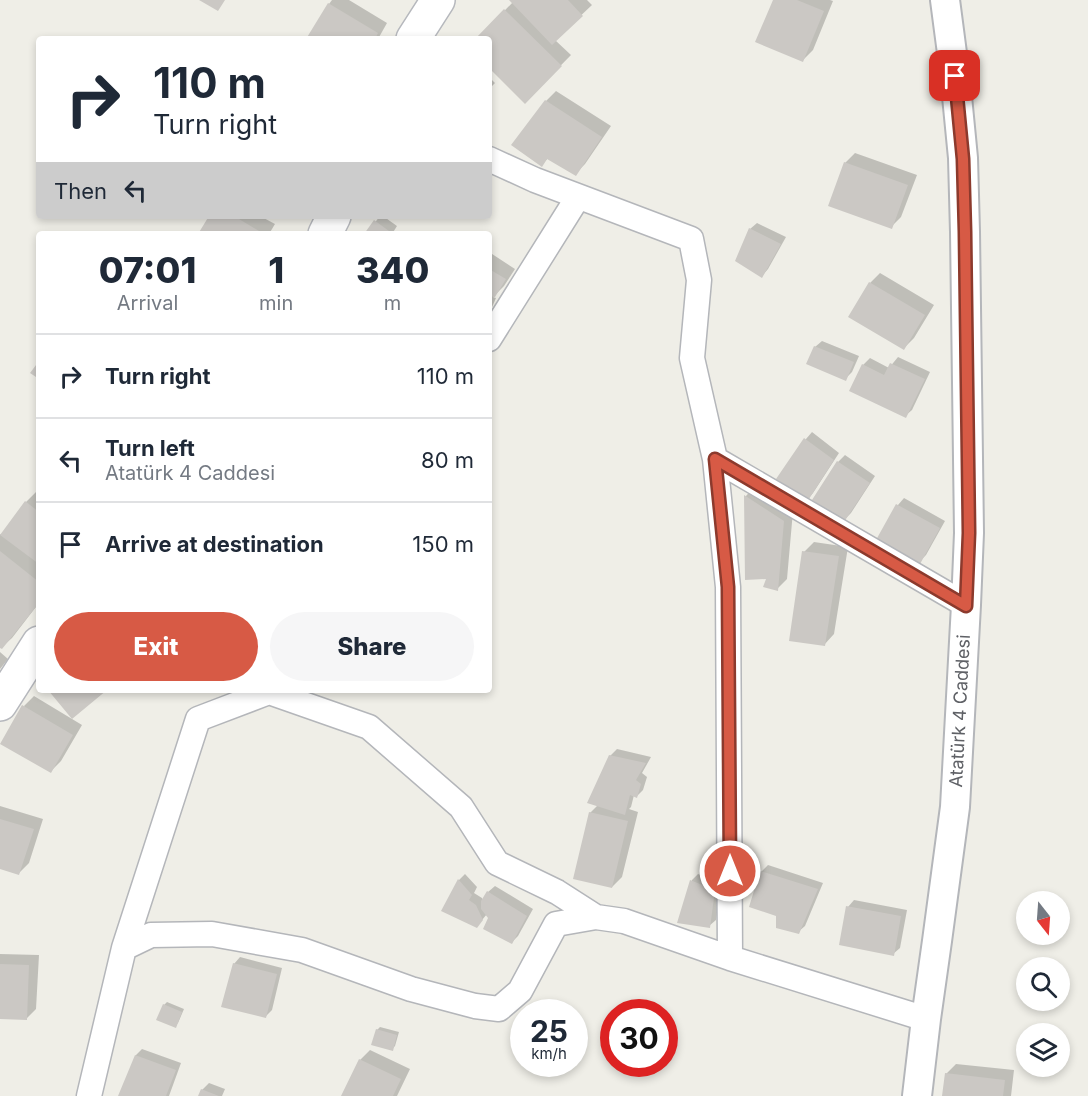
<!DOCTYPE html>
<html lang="en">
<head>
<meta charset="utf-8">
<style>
	:root { --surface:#fff; --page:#f6f6f7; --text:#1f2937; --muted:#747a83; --line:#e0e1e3; --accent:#d75a45 }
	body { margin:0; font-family:Inter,sans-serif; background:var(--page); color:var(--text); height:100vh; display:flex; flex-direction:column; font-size:22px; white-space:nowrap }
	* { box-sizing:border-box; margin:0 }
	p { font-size:20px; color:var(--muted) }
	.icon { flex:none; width:33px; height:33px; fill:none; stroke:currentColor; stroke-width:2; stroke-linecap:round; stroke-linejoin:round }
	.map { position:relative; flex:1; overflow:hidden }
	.drawer { position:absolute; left:36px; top:231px; width:456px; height:462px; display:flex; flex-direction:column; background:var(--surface); border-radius:6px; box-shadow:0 3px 9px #0003 }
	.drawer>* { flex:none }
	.hud { position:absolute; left:36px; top:36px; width:456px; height:183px; border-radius:6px; box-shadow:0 3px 9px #0003; background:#fff; color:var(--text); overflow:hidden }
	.needle { width:39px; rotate:163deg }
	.fabs { position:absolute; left:1016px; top:891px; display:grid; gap:12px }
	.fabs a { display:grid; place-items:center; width:54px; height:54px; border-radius:50%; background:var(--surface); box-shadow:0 3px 9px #0003; font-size:30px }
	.speed { position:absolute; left:510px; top:999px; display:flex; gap:12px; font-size:30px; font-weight:700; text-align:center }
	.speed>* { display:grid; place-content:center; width:78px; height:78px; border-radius:50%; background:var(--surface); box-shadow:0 3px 9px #0003; line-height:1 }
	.speed small { font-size:15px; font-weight:400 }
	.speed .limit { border:9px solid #d22; background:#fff; color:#111 }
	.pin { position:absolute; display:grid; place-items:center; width:51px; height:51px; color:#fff; margin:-26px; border-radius:12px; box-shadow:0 3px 9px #0006 }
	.me { position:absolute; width:66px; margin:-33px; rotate:0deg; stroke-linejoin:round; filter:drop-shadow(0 0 4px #0008) }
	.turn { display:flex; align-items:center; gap:21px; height:126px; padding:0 18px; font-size:27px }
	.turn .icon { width:78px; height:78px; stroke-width:2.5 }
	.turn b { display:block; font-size:42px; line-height:51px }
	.then { display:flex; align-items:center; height:57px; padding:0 18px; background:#0003; gap:12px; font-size:22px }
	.eta { display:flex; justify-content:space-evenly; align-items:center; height:102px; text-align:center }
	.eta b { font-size:36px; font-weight:800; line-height:42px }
	.button { display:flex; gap:12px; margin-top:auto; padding:12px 18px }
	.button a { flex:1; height:69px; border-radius:36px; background:var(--accent); color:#fff; font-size:24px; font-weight:800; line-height:69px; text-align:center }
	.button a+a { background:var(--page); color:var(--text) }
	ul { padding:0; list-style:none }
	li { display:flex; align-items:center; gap:18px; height:84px; padding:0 18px; border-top:2px solid var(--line) }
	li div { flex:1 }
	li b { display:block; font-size:22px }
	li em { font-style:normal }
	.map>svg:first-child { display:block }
	.shadow { fill:#0003 }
	.building { fill:#cbc8c4 }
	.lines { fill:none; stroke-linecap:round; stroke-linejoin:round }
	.minor-casing { stroke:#b4b6ba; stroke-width:27 }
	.tertiary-casing { stroke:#b4b6ba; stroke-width:32 }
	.secondary-casing { stroke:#b6b8bd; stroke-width:36 }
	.minor { stroke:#fff; stroke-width:24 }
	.tertiary { stroke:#fff; stroke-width:28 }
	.secondary { stroke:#fff; stroke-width:33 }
	.route-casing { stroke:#8c3a2d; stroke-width:15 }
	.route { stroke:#d75a45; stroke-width:10 }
	.labels { text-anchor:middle; stroke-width:4.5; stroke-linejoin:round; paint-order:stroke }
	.street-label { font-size:18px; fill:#5f6166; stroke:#fff }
</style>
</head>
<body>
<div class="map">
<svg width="1088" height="1096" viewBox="0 0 1088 1096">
	<rect width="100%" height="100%" fill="#efeee7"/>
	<!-- shadow -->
	<path class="shadow" d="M332,0H349L387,23L378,39H307L329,4Z
		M511,0H587L592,5L555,40L571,55L525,102L489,66V39H477L513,2Z
		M774,0H830L833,1L813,50L803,60Z
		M489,77L495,83L489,89Z
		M556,91L611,126L585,164L575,174L548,158L542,165L546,101Z
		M855,153L917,175L901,217L891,227L845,163Z
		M211,216H260L275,224L269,234H200Z
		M380,216H383L397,226L392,234H366Z
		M757,223L786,237L768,269L762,276L750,229Z
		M489,252L515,269L504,286L493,297L496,298L489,314Z
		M880,273L934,305L914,338L904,348L870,283Z
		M822,341L859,356L852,372L845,379L815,347Z
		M898,357L930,372L912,410L905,416L863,365L870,358L889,368Z
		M812,432L839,453L813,493L807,500L778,479L806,439Z
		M845,455L875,476L851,513L844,520L814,500L838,462Z
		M755,486L793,511L787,579L777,589L768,577L746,579V496Z
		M36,492L39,494V603L12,638L2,647L0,646V534L2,535L26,502Z
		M904,498L945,521L926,555L919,562L878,539L898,505Z
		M814,542L848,547L834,634L824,645L804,552Z
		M0,652L8,659L0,669Z
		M34,696L82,725L61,761L51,771L24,706Z
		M617,749L651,757L642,773L647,777L643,790L636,797L634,795L631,807L629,809L638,812L622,877L612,887L590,813L598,805L610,756Z
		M0,806L43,819L29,863L19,873L0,867Z
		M768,865L823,883L805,926L798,932L778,915L761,872Z
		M465,874L477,887L474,893L482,898L483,901L488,892L495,886L533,909L518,936L512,942L487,914L477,926L444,910L459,880Z
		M698,874L721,883L716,920L709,926L679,922L692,880Z
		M854,900L907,910L900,948L893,954L848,907Z
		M0,954L39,955L36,1009L26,1019L0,1018Z
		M240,957L282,968L272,1010L265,1017L234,964Z
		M167,1002L184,1009L178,1023L175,1026L164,1005Z
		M380,1027L399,1032L395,1046L392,1049L377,1030Z
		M142,1049L181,1063L169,1096H120L136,1055Z
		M370,1050L410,1069L397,1096H343L360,1060Z
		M956,1064L1014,1070L1011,1096H944L946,1074Z
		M209,1083L225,1089L222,1096H200L202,1090Z"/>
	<!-- building -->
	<path class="building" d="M199,0H225L218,11Z
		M509,0H568L583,16L552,45Z
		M773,0H797L824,11L803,62L755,42Z
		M328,3L378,33L375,39H306Z
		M504,9L562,66L525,104L489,68V39H475Z
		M545,100L602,137L576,176L547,159L542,167L511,145Z
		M844,162L908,185L892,229L828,206Z
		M209,216H234L264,234H198Z
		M374,220L393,234H364Z
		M749,228L781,244L762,278L735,261Z
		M489,269L506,279L495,297L489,296Z
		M869,282L925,315L904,350L848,317Z
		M814,346L854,362L846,381L806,364Z
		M39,361V379L30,373Z
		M890,363L925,379L906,418L849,391L862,364L884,375Z
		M804,438L834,460L807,502L776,479Z
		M837,461L870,483L844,522L812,500Z
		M744,495L784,521L778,591L763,587L766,579L745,580Z
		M25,501L39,512V564L0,535Z
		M896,504L940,528L920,564L876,540Z
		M0,551L39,582V603L2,649L0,648Z
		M802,551L839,556L825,646L789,641Z
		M48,690H107L72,719Z
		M22,705L73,735L51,773L0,744Z
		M609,755L646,763L636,780L641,784L637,798L630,795L625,815L587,803Z
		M589,812L628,821L612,888L573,879Z
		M0,819L34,829L19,875L0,869Z
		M760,871L818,889L799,934L776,928V916L749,907Z
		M458,879L472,895L469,900L476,905L483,920L477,928L441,911Z
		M690,880L715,890L710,928L677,923Z
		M487,891L527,916L512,944L483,929L488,918L481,909V901Z
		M846,906L901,916L894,956L839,945Z
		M233,963L277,974L266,1018L221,1007Z
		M0,964L29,965L27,1020L0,1019Z
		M163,1004L182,1012L176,1028L156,1020Z
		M376,1029L397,1035L393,1051L371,1045Z
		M135,1055L176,1070L166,1096H118Z
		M359,1059L401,1079L393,1096H341Z
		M945,1073L1005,1080L1003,1096H942Z
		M201,1089L219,1096H198Z"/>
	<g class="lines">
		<defs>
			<path id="minor" d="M489,159L535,180L691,239L699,280L692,358L715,459L966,605
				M489,339L578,197
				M715,459L728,587L730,958
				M269,692L369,727L461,807L497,863L557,892L596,917
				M124,948L198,719L269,692L270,690
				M89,1096L124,948L151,935L212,934L302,950L411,989L475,1006L499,1009L520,991L556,924L596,917L624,921L730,958L926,1019"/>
			<path id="tertiary" d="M917,1096L926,1019L937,941L955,807L966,605L969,533L965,232L963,158L955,76L945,0"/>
			<path id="secondary" d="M413,39L438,0
				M325,234L334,216
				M0,704L39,643"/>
		</defs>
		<!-- minor casing -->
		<use href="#minor" class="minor-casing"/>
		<!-- tertiary casing -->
		<use href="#tertiary" class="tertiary-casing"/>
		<!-- secondary casing -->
		<use href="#secondary" class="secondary-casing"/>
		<!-- minor -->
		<use href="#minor" class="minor"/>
		<!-- tertiary -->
		<use href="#tertiary" class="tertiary"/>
		<!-- secondary -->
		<use href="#secondary" class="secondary"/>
	</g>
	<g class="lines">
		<defs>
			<path id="route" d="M730,871L728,587L715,459L966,606L969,533L965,232L963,159L955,76"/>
		</defs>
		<!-- route casing -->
		<use href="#route" class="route-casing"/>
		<!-- route -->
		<use href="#route" class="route"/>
	</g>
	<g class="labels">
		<!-- street labels -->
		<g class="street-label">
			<text transform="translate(960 711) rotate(-87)" y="6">Atatürk 4 Caddesi</text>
		</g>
	</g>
</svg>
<div class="fabs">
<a><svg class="needle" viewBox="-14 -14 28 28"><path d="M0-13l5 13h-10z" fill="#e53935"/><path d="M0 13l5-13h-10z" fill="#747a83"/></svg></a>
<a><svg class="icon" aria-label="search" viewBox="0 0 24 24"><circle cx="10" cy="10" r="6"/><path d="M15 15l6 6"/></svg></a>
<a><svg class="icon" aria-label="layers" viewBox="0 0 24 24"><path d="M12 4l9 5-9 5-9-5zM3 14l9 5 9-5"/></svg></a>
</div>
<div class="speed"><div>25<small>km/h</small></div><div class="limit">30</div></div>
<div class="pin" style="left:955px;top:76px;background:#d93025"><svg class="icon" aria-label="arrive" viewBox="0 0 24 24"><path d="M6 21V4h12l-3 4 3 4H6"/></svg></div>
<svg class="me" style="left:730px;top:871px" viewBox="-20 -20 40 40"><circle r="17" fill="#d75a45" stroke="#fff" stroke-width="3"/><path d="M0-11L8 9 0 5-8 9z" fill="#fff"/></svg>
<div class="hud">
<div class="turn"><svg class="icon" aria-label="right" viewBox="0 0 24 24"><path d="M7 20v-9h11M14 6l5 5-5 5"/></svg><div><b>110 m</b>Turn right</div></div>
<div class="then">Then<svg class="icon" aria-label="left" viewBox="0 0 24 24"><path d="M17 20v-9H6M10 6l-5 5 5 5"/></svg></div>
</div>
<section class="drawer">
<div class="eta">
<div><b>07:01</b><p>Arrival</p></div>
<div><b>1</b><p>min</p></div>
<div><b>340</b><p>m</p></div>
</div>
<ul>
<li><svg class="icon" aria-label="right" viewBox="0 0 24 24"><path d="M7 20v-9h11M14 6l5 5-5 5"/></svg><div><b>Turn right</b></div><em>110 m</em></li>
<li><svg class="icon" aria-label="left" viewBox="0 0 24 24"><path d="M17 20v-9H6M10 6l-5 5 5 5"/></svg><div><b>Turn left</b><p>Atatürk 4 Caddesi</p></div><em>80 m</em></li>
<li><svg class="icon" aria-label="arrive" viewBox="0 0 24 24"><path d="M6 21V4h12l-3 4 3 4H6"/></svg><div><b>Arrive at destination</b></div><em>150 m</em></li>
</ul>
<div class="button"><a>Exit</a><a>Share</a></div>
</section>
</div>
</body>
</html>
